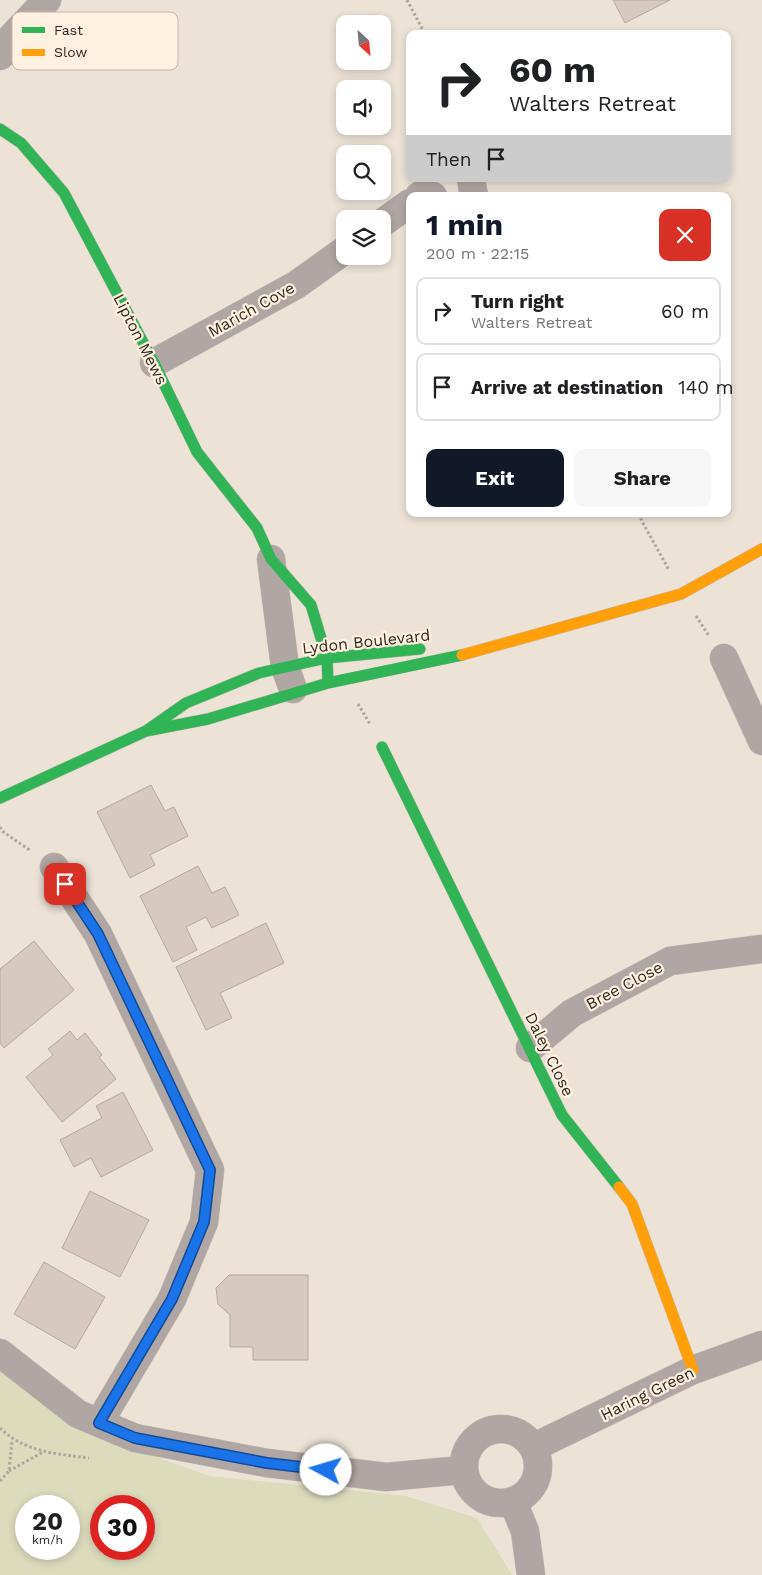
<!DOCTYPE html>
<html lang="en">
<head>
<meta charset="utf-8">
<style>
	:root { --surface:#fff; --page:#f6f6f6; --text:#202124; --muted:#757577; --line:#e0e0e0; --accent:#111827 }
	body { margin:0; font-family:"Work Sans",sans-serif; background:var(--page); color:var(--text); height:100vh; display:flex; flex-direction:column; font-size:19px; white-space:nowrap }
	* { box-sizing:border-box; margin:0 }
	p { font-size:16px; color:var(--muted) }
	.icon { flex:none; width:28px; height:28px; fill:none; stroke:currentColor; stroke-width:2; stroke-linecap:round; stroke-linejoin:round }
	.map { position:relative; flex:1; overflow:hidden }
	.side { position:absolute; left:406px; top:192px; width:325px; height:325px; display:flex; flex-direction:column; background:var(--surface); border-radius:10px; box-shadow:0 2px 8px #0003 }
	.side>* { flex:none }
	.top-card { position:absolute; left:406px; top:30px; width:325px; height:152px; border-radius:10px; box-shadow:0 2px 8px #0003; background:#fff; color:var(--text); overflow:hidden }
	.needle { width:32px; rotate:154deg }
	.tools { position:absolute; left:336px; top:15px; display:grid; gap:10px }
	.tools a { display:grid; place-items:center; width:55px; height:55px; border-radius:10px; background:var(--surface); box-shadow:0 2px 8px #0003; font-size:25px }
	.speed { position:absolute; left:15px; top:1495px; display:flex; gap:10px; font-size:25px; font-weight:700; text-align:center }
	.speed>* { display:grid; place-content:center; width:65px; height:65px; border-radius:50%; background:var(--surface); box-shadow:0 2px 8px #0003; line-height:1 }
	.speed small { font-size:12px; font-weight:400 }
	.speed .limit { border:8px solid #d22; background:#fff; color:#111 }
	.pin { position:absolute; display:grid; place-items:center; width:42px; height:42px; color:#fff; margin:-21px; border-radius:10px; box-shadow:0 2px 8px #0006 }
	.me { position:absolute; width:55px; margin:-28px; rotate:276deg; stroke-linejoin:round; filter:drop-shadow(0 0 4px #0008) }
	.turn { display:flex; align-items:center; gap:18px; height:105px; padding:0 20px; font-size:22px }
	.turn .icon { width:65px; height:65px; stroke-width:2.5 }
	.turn b { display:block; font-size:35px; line-height:42px }
	.then { display:flex; align-items:center; height:48px; padding:0 20px; background:#0003; gap:10px; font-size:19px }
	.round { display:grid; place-items:center; flex:none; width:52px; height:52px; border-radius:10px; background:var(--page) }
	.headline { display:flex; align-items:center; justify-content:space-between; height:85px; padding:0 20px }
	h1 { font-size:30px; font-weight:700; line-height:38px; color:var(--accent) }
	.action { display:flex; gap:10px; margin-top:auto; padding:10px 20px }
	.action a { flex:1; height:58px; border-radius:10px; background:var(--accent); color:#fff; font-size:20px; font-weight:700; line-height:58px; text-align:center }
	.action a+a { background:var(--page); color:var(--text) }
	ul { padding:0; list-style:none }
	li { display:flex; align-items:center; gap:15px; height:68px; margin:0 10px 8px; padding:0 10px; border:2px solid var(--line); border-radius:10px }
	li div { flex:1 }
	li b { display:block; font-size:19px }
	li em { font-style:normal }
	.map>svg:first-child { display:block }
	.green { fill:#dcdbbc; fill-rule:evenodd }
	.building { fill:#d7c9bd; stroke:#b2aaa1 }
	.lines { fill:none; stroke-linecap:round; stroke-linejoin:round }
	.street-casing { stroke:#c5bdb4; stroke-width:29 }
	.fast-casing { stroke:#c5bdb4; stroke-width:12 }
	.slow-casing { stroke:#c5bdb4; stroke-width:12 }
	.path { stroke:#aca5a0; stroke-width:3; stroke-dasharray:2.5 2.5; stroke-linecap:butt }
	.street { stroke:#b0a6a3; stroke-width:28 }
	.fast { stroke:#30b455; stroke-width:11 }
	.slow { stroke:#ff9f0a; stroke-width:11 }
	.route-casing { stroke:#114b97; stroke-width:12 }
	.route { stroke:#1a73e8; stroke-width:9 }
	.labels { text-anchor:middle; stroke-width:4.5; stroke-linejoin:round; paint-order:stroke }
	.street-label { font-size:16px; fill:#302a22; stroke:#fff1e0 }
	.key { fill:#fff1e0; stroke:#c1b5a7; stroke-width:1 }
	.key-label { font-size:14px; fill:#302a22 }
</style>
</head>
<body>
<div class="map">
<svg width="762" height="1575" viewBox="0 0 762 1575">
	<rect width="100%" height="100%" fill="#ece2d6"/>
	<!-- green -->
	<path class="green" d="M0,1363L73,1427L209,1476L406,1496L477,1518L512,1575H0ZM26,1506H69V1549H26ZM101,1506H144V1549H101Z"/>
	<!-- building -->
	<path class="building" d="M613,0H670L625,23Z
		M151,785L165,811L174,807L188,836L150,855L155,865L130,878L97,812Z
		M198,866L212,893L225,887L239,915L212,928L206,917L186,927L197,950L173,962L140,896Z
		M266,923L284,963L220,993L232,1018L206,1030L176,967Z
		M34,941L74,990L4,1048L0,1043V969Z
		M70,1031L77,1040L85,1033L102,1055L99,1057L116,1079L62,1122L26,1077L53,1055L48,1049Z
		M123,1092L153,1150L101,1177L91,1158L74,1167L60,1140L102,1118L96,1106Z
		M90,1191L149,1220L120,1277L62,1248Z
		M44,1262L105,1297L75,1349L14,1314Z
		M229,1275H308V1360H253V1347H230V1315L218,1304L216,1288Z"/>
	<g class="lines">
		<defs>
			<path id="street" d="M0,56L3,46L47,0
				M471,179L474,196
				M419,196L424,193L433,196
				M382,223L410,203
				M154,363L296,285L345,250
				M271,559L285,667L293,689
				M724,658L762,741
				M54,867L98,934L210,1170L204,1222L172,1299L99,1423
				M530,1048L572,1013L670,961L762,949
				M0,1353L78,1414L135,1438L267,1463L386,1477L462,1470
				M464 1466a37 37 0 1 1 74 0a37 37 0 1 1-74 0Z
				M534,1447L693,1370L762,1345
				M513,1502L525,1531L531,1575"/>
			<path id="fast" d="M0,129L21,143L64,193L154,363L197,452L257,528L271,559L311,605L327,658L328,683
				M146,731L208,719L328,683L462,655
				M382,747L562,1115L619,1187
				M0,798L146,731L186,703L259,673L327,658L420,649"/>
			<path id="slow" d="M462,655L681,594L762,549
				M619,1187L632,1204L693,1370"/>
		</defs>
		<!-- street casing -->
		<use href="#street" class="street-casing"/>
		<!-- fast casing -->
		<use href="#fast" class="fast-casing"/>
		<!-- slow casing -->
		<use href="#slow" class="slow-casing"/>
		<!-- path -->
		<path class="path" d="M407,0L425,34
			M638,514L669,570
			M696,616L709,636
			M358,704L370,724
			M0,827L2,831L31,851
			M0,1428C24,1452 57,1454 89,1458
			M9,1471L43,1452
			M0,1481L9,1471L12,1441"/>
		<!-- street -->
		<use href="#street" class="street"/>
		<!-- fast -->
		<use href="#fast" class="fast"/>
		<!-- slow -->
		<use href="#slow" class="slow"/>
	</g>
	<g class="lines">
		<defs>
			<path id="route" d="M65,884L98,934L210,1170L204,1222L172,1299L99,1423L135,1438L267,1463L326,1470"/>
		</defs>
		<!-- route casing -->
		<use href="#route" class="route-casing"/>
		<!-- route -->
		<use href="#route" class="route"/>
	</g>
	<g class="labels">
		<!-- street labels -->
		<g class="street-label">
			<text transform="translate(251 309) rotate(-29)" y="6">Marich Cove</text>
			<text transform="translate(141 339) rotate(63)" y="6">Lipton Mews</text>
			<text transform="translate(366 641) rotate(-6)" y="6">Lydon Boulevard</text>
			<text transform="translate(624 985) rotate(-28)" y="6">Bree Close</text>
			<text transform="translate(550 1054) rotate(64)" y="6">Daley Close</text>
			<text transform="translate(647 1393) rotate(-26)" y="6">Haring Green</text>
		</g>
	</g>
	<!-- legend -->
	<rect x="12" y="12" width="166" height="58" rx="8" class="key"/>
	<rect x="22" y="27" width="23" height="6" fill="#30b455"/>
	<rect x="22" y="49" width="23" height="7" fill="#ff9f0a"/>
	<g class="key-label">
		<text x="54" y="35">Fast</text>
		<text x="54" y="57">Slow</text>
	</g>
</svg>
<div class="tools">
<a><svg class="needle" viewBox="-14 -14 28 28"><path d="M0-13l5 13h-10z" fill="#e53935"/><path d="M0 13l5-13h-10z" fill="#757577"/></svg></a>
<a><svg class="icon" aria-label="sound" viewBox="0 0 24 24"><path d="M4 9h4l5-4v14l-5-4H4zM17 9q2 3 0 6"/></svg></a>
<a><svg class="icon" aria-label="search" viewBox="0 0 24 24"><circle cx="10" cy="10" r="6"/><path d="M15 15l6 6"/></svg></a>
<a><svg class="icon" aria-label="layers" viewBox="0 0 24 24"><path d="M12 4l9 5-9 5-9-5zM3 14l9 5 9-5"/></svg></a>
</div>
<div class="speed"><div>20<small>km/h</small></div><div class="limit">30</div></div>
<div class="pin" style="left:65px;top:884px;background:#d93025"><svg class="icon" aria-label="arrive" viewBox="0 0 24 24"><path d="M6 21V4h12l-3 4 3 4H6"/></svg></div>
<svg class="me" style="left:326px;top:1470px" viewBox="-20 -20 40 40"><circle r="19" fill="#fff"/><path d="M0-13L10 11 0 6-10 11z" fill="#1a73e8"/></svg>
<div class="top-card">
<div class="turn"><svg class="icon" aria-label="right" viewBox="0 0 24 24"><path d="M7 20v-9h11M14 6l5 5-5 5"/></svg><div><b>60 m</b>Walters Retreat</div></div>
<div class="then">Then<svg class="icon" aria-label="arrive" viewBox="0 0 24 24"><path d="M6 21V4h12l-3 4 3 4H6"/></svg></div>
</div>
<section class="side">
<div class="headline"><div><h1>1 min</h1><p>200 m · 22:15</p></div><a class="round" style="background:#d93025;color:#fff"><svg class="icon" aria-label="close" viewBox="0 0 24 24"><path d="M6 6l12 12M18 6L6 18"/></svg></a></div>
<ul>
<li><svg class="icon" aria-label="right" viewBox="0 0 24 24"><path d="M7 20v-9h11M14 6l5 5-5 5"/></svg><div><b>Turn right</b><p>Walters Retreat</p></div><em>60 m</em></li>
<li><svg class="icon" aria-label="arrive" viewBox="0 0 24 24"><path d="M6 21V4h12l-3 4 3 4H6"/></svg><div><b>Arrive at destination</b></div><em>140 m</em></li>
</ul>
<div class="action"><a>Exit</a><a>Share</a></div>
</section>
</div>
</body>
</html>
